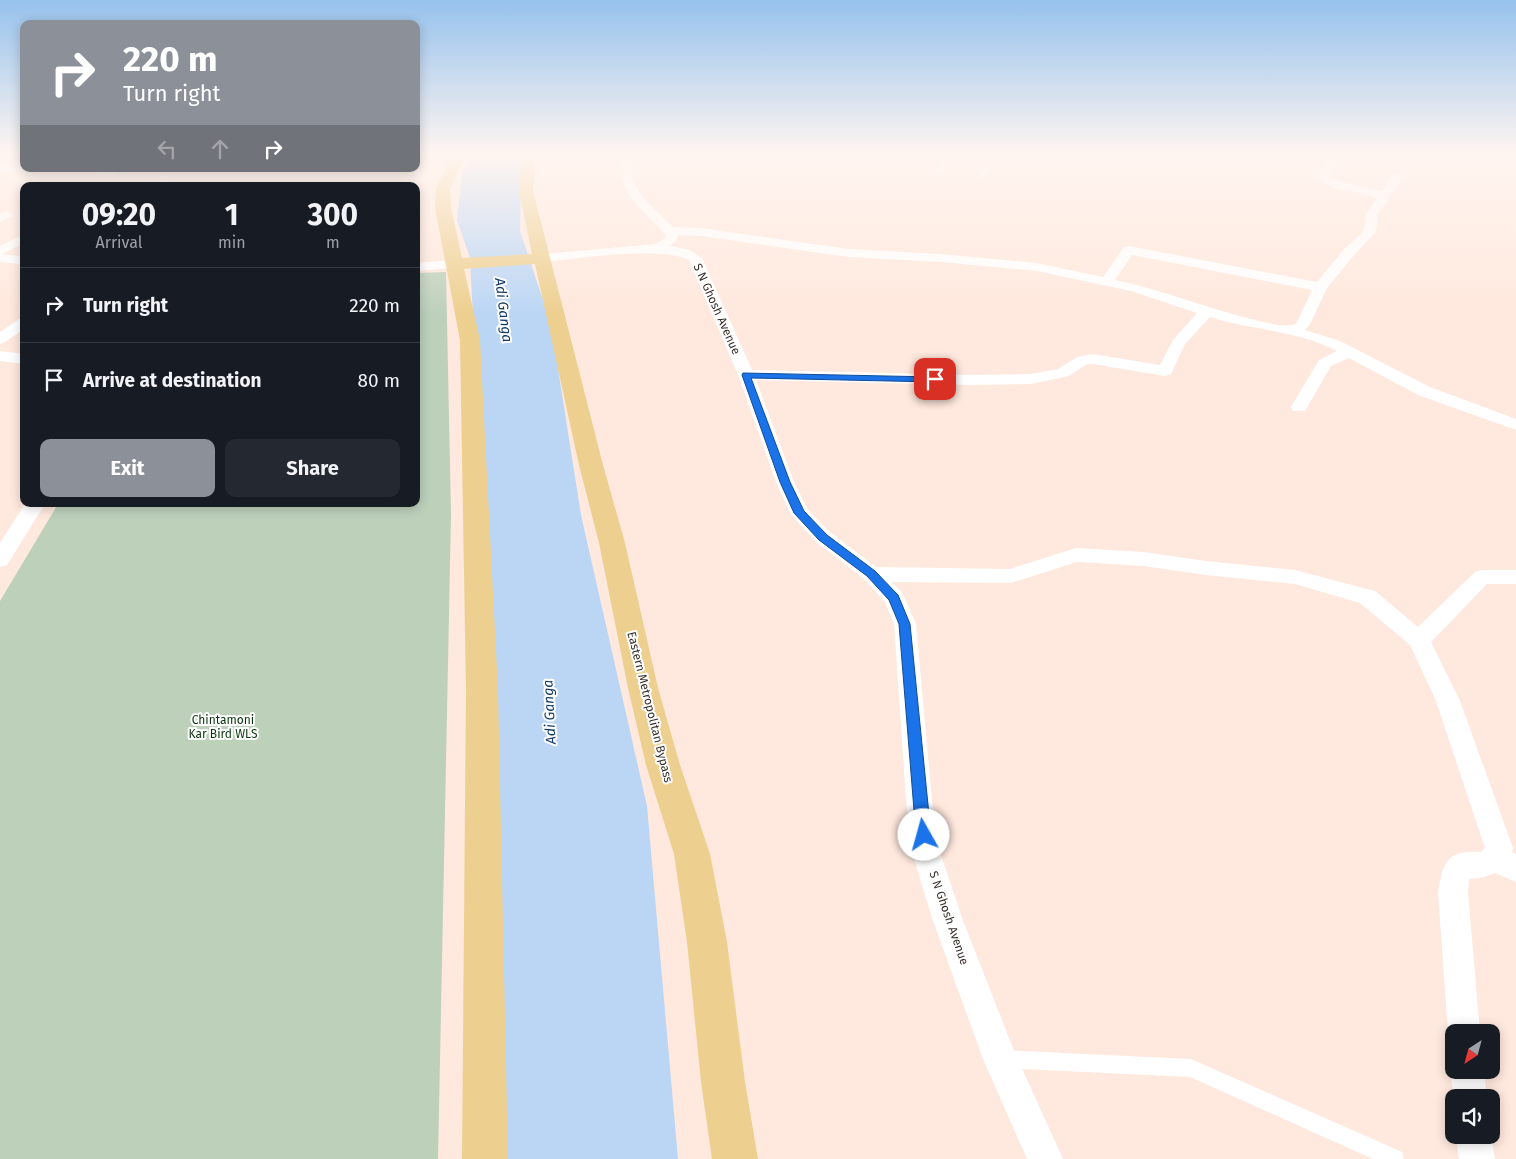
<!DOCTYPE html>
<html lang="en">
<head>
<meta charset="utf-8">
<style>
	:root { --surface:#171b24; --page:#242831; --text:#f1f3f6; --muted:#9ea1a6; --line:#363941; --accent:#8c9099 }
	body { margin:0; font-family:"Fira Sans",sans-serif; background:var(--page); color:var(--text); height:100vh; display:flex; flex-direction:column; font-size:19px; white-space:nowrap }
	* { box-sizing:border-box; margin:0 }
	p { font-size:16px; color:var(--muted) }
	.icon { flex:none; width:28px; height:28px; fill:none; stroke:currentColor; stroke-width:2; stroke-linecap:round; stroke-linejoin:round }
	.map { position:relative; flex:1; overflow:hidden }
	.side { position:absolute; left:20px; top:182px; width:400px; height:325px; display:flex; flex-direction:column; background:var(--surface); border-radius:10px; box-shadow:0 2px 12px #0003 }
	.side>* { flex:none }
	.guide { position:absolute; left:20px; top:20px; width:400px; height:152px; border-radius:10px; box-shadow:0 2px 12px #0003; background:#8c9099; color:#fff; overflow:hidden }
	.needle { width:32px; rotate:216deg }
	.buttons { position:absolute; left:1445px; top:1024px; display:grid; gap:10px }
	.buttons a { display:grid; place-items:center; width:55px; height:55px; border-radius:10px; background:var(--surface); box-shadow:0 2px 12px #0003; font-size:25px }
	.pin { position:absolute; display:grid; place-items:center; width:42px; height:42px; color:#fff; margin:-21px; border-radius:10px; box-shadow:0 2px 8px #0006 }
	.me { position:absolute; width:55px; margin:-28px; rotate:353deg; stroke-linejoin:round; filter:drop-shadow(0 0 4px #0008) }
	.turn { display:flex; align-items:center; gap:18px; height:105px; padding:0 20px; font-size:22px }
	.turn .icon { width:65px; height:65px; stroke-width:2.5 }
	.turn b { display:block; font-size:35px; line-height:42px }
	.lanes { display:flex; align-items:center; height:48px; padding:0 20px; background:#0003; justify-content:center; gap:25px; direction:ltr }
	.lanes .off { opacity:.35 }
	.eta { display:flex; justify-content:space-evenly; align-items:center; height:85px; text-align:center }
	.eta b { font-size:30px; font-weight:700; line-height:35px }
	.action { display:flex; gap:10px; margin-top:auto; padding:10px 20px }
	.action a { flex:1; height:58px; border-radius:10px; background:var(--accent); color:#fff; font-size:20px; font-weight:700; line-height:58px; text-align:center }
	.action a+a { background:var(--page); color:var(--text) }
	ul { padding:0; list-style:none }
	li { display:flex; align-items:center; gap:15px; height:75px; padding:0 20px; border-top:1px solid var(--line) }
	li div { flex:1 }
	li b { display:block; font-size:19px }
	li em { font-style:normal }
	.map>svg:first-child { display:block }
	.green { fill:#bcd0ba }
	.water { fill:#bbd6f5 }
	.lines { fill:none; stroke-linecap:round; stroke-linejoin:round }
	.service { fill:#fff; fill-rule:evenodd }
	.minor { fill:#fff; fill-rule:evenodd }
	.primary { fill:#edcf8f; fill-rule:evenodd }
	.route { fill:#1a73e8; stroke:#114b97 }
	.labels { text-anchor:middle; stroke-width:4; stroke-linejoin:round; paint-order:stroke }
	.street-label { font-size:12px; fill:#372e2a; stroke:#fff }
	.park-label { font-size:12px; fill:#0a350c; stroke:#fff }
	.water-label { font-size:14px; font-style:italic; fill:#123a62; stroke:#fff }
</style>
</head>
<body>
<div class="map">
<svg width="1516" height="1159" viewBox="0 0 1516 1159">
	<rect width="100%" height="100%" fill="#ffe8dd"/>
	<!-- green -->
	<path class="green" d="M446,272L451,514L438,1159H0V601L58,504H416V273Z"/>
	<!-- water -->
	<path class="water" d="M471,153H522L520,231L551,324L581,515L647,806L678,1159H507L492,692L470,258L457,220L462,173Z"/>
	<g class="lines">
		<!-- service -->
		<path class="service" d="M896,153H903L891,162H887V160Z
			M948,153H954L941,172H937Z
			M972,153H983L1025,161L1022,163L997,159L982,178L979,176L991,158Z
			M1002,1050L1191,1059L1402,1152L1404,1159H1373L1190,1077L1002,1068L996,1065L993,1059L996,1053Z"/>
		<!-- minor -->
		<path class="minor" d="M624,153H634C633,161 631,170 633,177C637,197 660,213 673,227L701,228L849,249L940,254L1037,263L1103,277L1124,247L1129,246L1317,282L1345,248L1363,232L1366,221L1365,215L1377,199C1360,189 1334,194 1319,179L1320,172L1331,153H1341L1331,177L1342,182L1381,191L1384,189L1392,174H1400L1402,176L1395,191L1388,197L1389,199L1377,215L1378,221L1375,233L1355,254L1327,288L1310,324L1305,330L1340,341L1430,387L1516,419V430L1418,395L1349,358L1331,366L1305,411H1293L1291,407L1319,360L1337,351C1300,331 1250,330 1210,317L1185,344L1171,374L1165,376L1093,364H1087L1069,376L1031,384L973,385L756,380L794,482L808,510L830,532L876,567L1010,569L1076,548L1144,552L1206,561L1295,570L1367,589L1375,591L1418,627L1475,572L1482,570H1516V584H1487L1431,642L1460,701L1513,848L1512,852L1516,854V882L1495,873L1481,878L1469,879L1468,893L1480,1032H1454V1044L1448,1032L1438,893C1443,862 1446,850 1481,852L1485,848L1436,701L1410,645L1360,603L1295,584L1206,575L1144,566L1077,562L1011,583L891,582L902,592L916,624L932,800L940,852L962,918L1014,1051L1063,1159H1027L983,1059L932,918L912,852L906,800L894,624L885,602L864,579L816,542L790,513L776,482L738,375L689,260C658,245 580,259 543,262L536,258L543,254L655,244L664,239L666,236L664,233C650,217 625,198 621,176C620,169 623,160 624,153ZM678,235L701,236L849,257L940,262L1037,271L1131,291L1197,313L1173,340L1160,365L1093,354L1077,357L1058,369L1031,374L973,375L752,370L702,258L690,250L670,246L676,241ZM1132,255L1312,290L1297,322L1293,325C1278,327 1261,321 1247,318C1203,307 1160,289 1115,280Z
			M703,153H714L708,156Z
			M1108,153H1126L1149,159L1150,161L1145,164L1109,155Z
			M24,163V169H27L12,173L0,171V165L11,167Z
			M84,169L115,171L117,173L111,176L86,171Z
			M163,179L167,180L169,182C164,188 156,187 149,186Z
			M7,211L13,215L0,222V214Z
			M24,234V243L2,254L24,257V265L0,262V246Z
			M454,260L459,261L461,264L459,267L416,271V263Z
			M24,318V329L5,342L0,344V332L19,319Z
			M0,351L24,354V364L0,361Z
			M25,504H45L7,565L0,567V543Z
			M1454,1062V1070H1484L1487,1098H1454V1100L1450,1070Z
			M1456,1135L1491,1134L1495,1159H1459Z"/>
		<!-- primary -->
		<path class="primary" d="M453,153H467L450,188L451,208L462,258L532,254L519,191L522,153H536L533,191L603,465L625,543L658,688L680,765L710,854L727,942L745,1082L758,1159H712L701,1082L687,942L674,854L646,765L628,688L599,543L579,465L535,264L464,269L480,340L498,690L508,1159H462L466,690L460,340L435,208L436,188Z"/>
	</g>
	<!-- sky -->
	<linearGradient id="sky" x2="0" y2="1"><stop stop-color="#96c2ed"/><stop offset="0.49" stop-color="#fff5f0"/><stop offset="1" stop-color="#fff5f0" stop-opacity="0"/></linearGradient>
	<rect width="1516" height="315" fill="url(#sky)"/>
	<!-- route -->
	<path class="route" d="M743,373L935,377L940,379L935,382L751,378L790,482L804,511L827,535L875,571L898,595L910,624L931,835L929,839L924,841L918,839L916,835L899,624L889,600L867,576L819,540L794,513L780,482L742,375Z"/>
	<g class="labels">
		<!-- street labels -->
		<g class="street-label">
			<text transform="translate(717 309) rotate(66)" y="4">S N Ghosh Avenue</text>
			<text transform="translate(650 707) rotate(76)" y="4">Eastern Metropolitan Bypass</text>
			<text transform="translate(949 918) rotate(71)" y="4">S N Ghosh Avenue</text>
		</g>
		<!-- park labels -->
		<g class="park-label">
			<text x="223" y="724">Chintamoni<tspan x="223" dy="14">Kar Bird WLS</tspan></text>
		</g>
		<!-- water labels -->
		<g class="water-label">
			<text transform="translate(504 310) rotate(83)" y="5">Adi Ganga</text>
			<text transform="translate(549 712) rotate(-93)" y="5">Adi Ganga</text>
		</g>
	</g>
</svg>
<div class="buttons">
<a><svg class="needle" viewBox="-14 -14 28 28"><path d="M0-13l5 13h-10z" fill="#e53935"/><path d="M0 13l5-13h-10z" fill="#9ea1a6"/></svg></a>
<a><svg class="icon" aria-label="sound" viewBox="0 0 24 24"><path d="M4 9h4l5-4v14l-5-4H4zM17 9q2 3 0 6"/></svg></a>
</div>
<div class="pin" style="left:935px;top:379px;background:#d93025"><svg class="icon" aria-label="arrive" viewBox="0 0 24 24"><path d="M6 21V4h12l-3 4 3 4H6"/></svg></div>
<svg class="me" style="left:924px;top:835px" viewBox="-20 -20 40 40"><circle r="19" fill="#fff"/><path d="M0-13L10 11 0 6-10 11z" fill="#1a73e8"/></svg>
<div class="guide">
<div class="turn"><svg class="icon" aria-label="right" viewBox="0 0 24 24"><path d="M7 20v-9h11M14 6l5 5-5 5"/></svg><div><b>220 m</b>Turn right</div></div>
<div class="lanes"><svg class="icon off" aria-label="left" viewBox="0 0 24 24"><path d="M17 20v-9H6M10 6l-5 5 5 5"/></svg><svg class="icon off" aria-label="ahead" viewBox="0 0 24 24"><path d="M12 20V5M6 11l6-6 6 6"/></svg><svg class="icon" aria-label="right" viewBox="0 0 24 24"><path d="M7 20v-9h11M14 6l5 5-5 5"/></svg></div>
</div>
<section class="side">
<div class="eta">
<div><b>09:20</b><p>Arrival</p></div>
<div><b>1</b><p>min</p></div>
<div><b>300</b><p>m</p></div>
</div>
<ul>
<li><svg class="icon" aria-label="right" viewBox="0 0 24 24"><path d="M7 20v-9h11M14 6l5 5-5 5"/></svg><div><b>Turn right</b></div><em>220 m</em></li>
<li><svg class="icon" aria-label="arrive" viewBox="0 0 24 24"><path d="M6 21V4h12l-3 4 3 4H6"/></svg><div><b>Arrive at destination</b></div><em>80 m</em></li>
</ul>
<div class="action"><a>Exit</a><a>Share</a></div>
</section>
</div>
</body>
</html>
